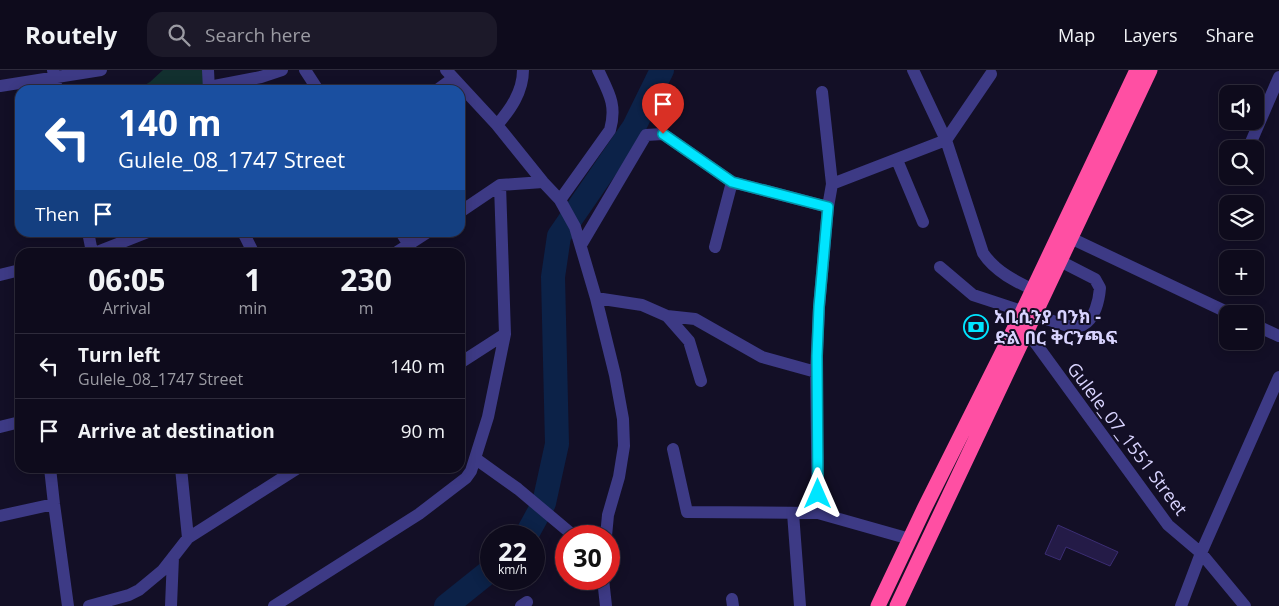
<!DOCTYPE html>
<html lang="en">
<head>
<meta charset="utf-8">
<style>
	:root { --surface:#0e0b1c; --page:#1c1929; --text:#f1f3f6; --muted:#9b9ba3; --line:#2e2b3b }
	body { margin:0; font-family:"Open Sans","Noto Sans Ethiopic",sans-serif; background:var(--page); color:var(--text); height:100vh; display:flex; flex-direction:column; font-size:19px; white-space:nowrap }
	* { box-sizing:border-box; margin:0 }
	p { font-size:16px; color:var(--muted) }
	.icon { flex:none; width:28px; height:28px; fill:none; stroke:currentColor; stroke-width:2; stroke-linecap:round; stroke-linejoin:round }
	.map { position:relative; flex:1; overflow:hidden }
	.details { position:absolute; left:15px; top:178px; width:450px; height:225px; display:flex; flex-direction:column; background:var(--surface); border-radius:15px; box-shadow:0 2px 12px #0003,0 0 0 1px var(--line) }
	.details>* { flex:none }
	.top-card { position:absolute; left:15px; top:15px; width:450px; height:152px; border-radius:15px; box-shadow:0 2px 12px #0003,0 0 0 1px var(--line); background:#1a4fa0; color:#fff; overflow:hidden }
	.buttons { position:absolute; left:1219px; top:15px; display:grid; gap:10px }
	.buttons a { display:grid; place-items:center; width:45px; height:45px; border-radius:10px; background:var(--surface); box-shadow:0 2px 12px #0003,0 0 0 1px var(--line); font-size:25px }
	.speed { position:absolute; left:480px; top:455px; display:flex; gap:10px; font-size:25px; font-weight:700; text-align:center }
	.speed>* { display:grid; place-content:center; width:65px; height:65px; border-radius:50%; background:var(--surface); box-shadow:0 2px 12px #0003,0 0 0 1px var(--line); line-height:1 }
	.speed small { font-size:12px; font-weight:400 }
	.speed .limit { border:8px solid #d22; background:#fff; color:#111 }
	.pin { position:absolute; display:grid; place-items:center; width:42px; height:42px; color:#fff; margin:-51px -21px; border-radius:50% 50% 50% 0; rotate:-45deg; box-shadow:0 0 5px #0007 }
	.pin .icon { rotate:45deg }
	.me { position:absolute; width:55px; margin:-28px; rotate:0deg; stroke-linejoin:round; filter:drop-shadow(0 0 4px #0008) }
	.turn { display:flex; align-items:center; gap:18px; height:105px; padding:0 20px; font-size:22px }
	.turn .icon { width:65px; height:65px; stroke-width:2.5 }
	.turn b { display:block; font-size:35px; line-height:42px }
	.then { display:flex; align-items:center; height:48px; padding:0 20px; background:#0003; gap:10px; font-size:19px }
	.eta { display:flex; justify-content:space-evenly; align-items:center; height:85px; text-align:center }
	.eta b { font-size:30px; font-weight:700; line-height:35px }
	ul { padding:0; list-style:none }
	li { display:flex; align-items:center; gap:15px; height:65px; padding:0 20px; border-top:1px solid var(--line) }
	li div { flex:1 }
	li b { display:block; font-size:19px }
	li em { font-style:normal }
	header { display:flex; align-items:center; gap:30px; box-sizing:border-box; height:70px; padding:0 25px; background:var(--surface); border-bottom:1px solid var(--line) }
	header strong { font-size:24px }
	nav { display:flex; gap:28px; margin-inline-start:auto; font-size:18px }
	.search { width:350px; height:45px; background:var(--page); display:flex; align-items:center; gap:12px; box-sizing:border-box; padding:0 18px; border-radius:15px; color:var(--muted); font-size:19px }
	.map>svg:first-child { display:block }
	.green { fill:#12302f }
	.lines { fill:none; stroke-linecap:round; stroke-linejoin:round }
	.river { stroke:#0c2248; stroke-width:24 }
	.building { fill:#241b47; stroke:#3b2d73 }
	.minor { stroke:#3d3a85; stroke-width:12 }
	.highway { stroke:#ff4fa3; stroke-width:15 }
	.route-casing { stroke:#0095a6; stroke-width:12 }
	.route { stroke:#00e5ff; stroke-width:9 }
	.labels { text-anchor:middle; stroke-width:4; stroke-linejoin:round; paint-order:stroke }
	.poi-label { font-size:18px; font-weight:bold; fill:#d9d4ff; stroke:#130f26; text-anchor:start }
	.street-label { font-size:18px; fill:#d9d4ff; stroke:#130f26 }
</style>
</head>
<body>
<header>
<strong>Routely</strong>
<div class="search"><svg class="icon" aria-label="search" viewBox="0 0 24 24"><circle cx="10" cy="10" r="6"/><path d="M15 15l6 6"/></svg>Search here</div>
<nav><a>Map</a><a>Layers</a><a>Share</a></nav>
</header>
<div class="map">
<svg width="1279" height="536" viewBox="0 0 1279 536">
	<rect width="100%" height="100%" fill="#130f26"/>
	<!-- green -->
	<path class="green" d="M163,0H203V20H136L150,12Z"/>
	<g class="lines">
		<!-- river -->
		<path class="river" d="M526,466L544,433L557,374L553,207L559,166L634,57L662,0
			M446,536L491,500"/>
	</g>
	<!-- building -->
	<path class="building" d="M1058,455L1118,482L1110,496L1066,477L1060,490L1045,484Z"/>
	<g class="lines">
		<!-- minor -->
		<path class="minor" d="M53,0L57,20
			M208,0L209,20
			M305,0L318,20
			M446,0L497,55L543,112L560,130L575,157L596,228L615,305L623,349L624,376L619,407L608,445L606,466
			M913,0L946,70L983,183C996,203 1019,213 1040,223
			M0,16L101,0
			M209,17L261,7L282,0
			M437,20L452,9
			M497,55C510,40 523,22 523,0
			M946,70L991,4
			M1248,79L1279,7
			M897,90L923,152
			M832,114L946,70
			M560,130L610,60C617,35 609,23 598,0
			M460,142L500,115L543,112
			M88,162L92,182
			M243,162L253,182
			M401,162L409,175
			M1062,164L1231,244
			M581,175L646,65L663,64L732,112L828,137
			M715,177L732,112
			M97,182L148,162
			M397,182L428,162
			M940,197L973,225L1071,257C1074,257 1080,256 1083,255C1095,249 1099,230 1100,218L1095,209L1052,187
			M0,205L20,200
			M596,228L642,235L667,246L695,249L762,287L816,302
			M667,246L689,271L701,311
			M1255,255L1279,266
			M1023,256L1168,455L1201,483L1245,536
			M460,293L505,264
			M0,357L20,352
			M673,379L687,442L818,443L910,469
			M476,389L518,419L574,466
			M50,398L54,434L68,536
			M181,398L188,468
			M793,443L800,536
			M818,443L816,302L819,237L828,137L832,114L822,22
			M0,446L54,434
			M603,509L606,536
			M732,529L733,536
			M89,536L129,525L139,520L163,500L188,468L298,398
			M171,536L173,487
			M274,536L419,444L466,408L471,401L488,347L505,264L500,115
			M521,536L527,532
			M1181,536L1201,483L1279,307"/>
		<!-- highway -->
		<path class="highway" d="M878,536L924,439L1019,249L1137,0
			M897,536L1150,0"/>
	</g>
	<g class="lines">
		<defs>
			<path id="route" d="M663,64L732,112L828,137L819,237L817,286L818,424"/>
		</defs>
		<!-- route casing -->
		<use href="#route" class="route-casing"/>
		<!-- route -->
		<use href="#route" class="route"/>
	</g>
	<!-- icons -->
	<defs>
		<symbol id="bank-ring" viewBox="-11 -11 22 22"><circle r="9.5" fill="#130f26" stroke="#00e5ff" stroke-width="1.5"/><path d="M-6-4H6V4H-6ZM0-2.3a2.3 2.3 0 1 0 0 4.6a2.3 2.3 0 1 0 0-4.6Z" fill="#00e5ff"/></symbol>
	</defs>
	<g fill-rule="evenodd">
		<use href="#bank-ring" x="962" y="243" width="28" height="28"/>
	</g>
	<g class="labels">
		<!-- poi labels -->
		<g class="poi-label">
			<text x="994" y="253">አቢሲንያ ባንክ -<tspan x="994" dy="21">ድል በር ቅርንጫፍ</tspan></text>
		</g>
		<!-- street labels -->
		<g class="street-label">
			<text transform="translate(1127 369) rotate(53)" y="6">Gulele_07_1551 Street</text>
		</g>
	</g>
</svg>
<div class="buttons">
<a><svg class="icon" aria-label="sound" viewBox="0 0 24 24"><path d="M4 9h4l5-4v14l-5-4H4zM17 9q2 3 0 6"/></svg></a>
<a><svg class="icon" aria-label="search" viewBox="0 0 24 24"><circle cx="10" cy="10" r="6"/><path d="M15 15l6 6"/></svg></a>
<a><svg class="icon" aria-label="layers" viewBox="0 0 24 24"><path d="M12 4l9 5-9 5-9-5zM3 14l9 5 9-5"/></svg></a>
<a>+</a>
<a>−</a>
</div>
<div class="speed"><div>22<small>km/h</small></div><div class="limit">30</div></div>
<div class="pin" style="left:663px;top:64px;background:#d93025"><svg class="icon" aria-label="arrive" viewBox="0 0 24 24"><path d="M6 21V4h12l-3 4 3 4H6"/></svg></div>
<svg class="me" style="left:818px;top:424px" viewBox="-20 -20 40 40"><path d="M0-17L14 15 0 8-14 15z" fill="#00e5ff" stroke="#fff" stroke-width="4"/></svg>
<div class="top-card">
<div class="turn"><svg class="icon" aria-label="left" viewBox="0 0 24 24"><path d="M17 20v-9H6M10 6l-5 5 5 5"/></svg><div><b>140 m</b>Gulele_08_1747 Street</div></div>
<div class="then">Then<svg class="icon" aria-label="arrive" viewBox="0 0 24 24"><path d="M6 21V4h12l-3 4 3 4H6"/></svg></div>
</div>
<section class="details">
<div class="eta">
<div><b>06:05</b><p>Arrival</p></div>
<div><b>1</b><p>min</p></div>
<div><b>230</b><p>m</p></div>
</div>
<ul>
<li><svg class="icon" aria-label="left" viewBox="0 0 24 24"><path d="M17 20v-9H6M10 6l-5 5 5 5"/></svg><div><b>Turn left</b><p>Gulele_08_1747 Street</p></div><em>140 m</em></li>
<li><svg class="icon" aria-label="arrive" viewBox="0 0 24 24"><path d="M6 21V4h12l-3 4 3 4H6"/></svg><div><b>Arrive at destination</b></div><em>90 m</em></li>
</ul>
</section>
</div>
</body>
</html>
